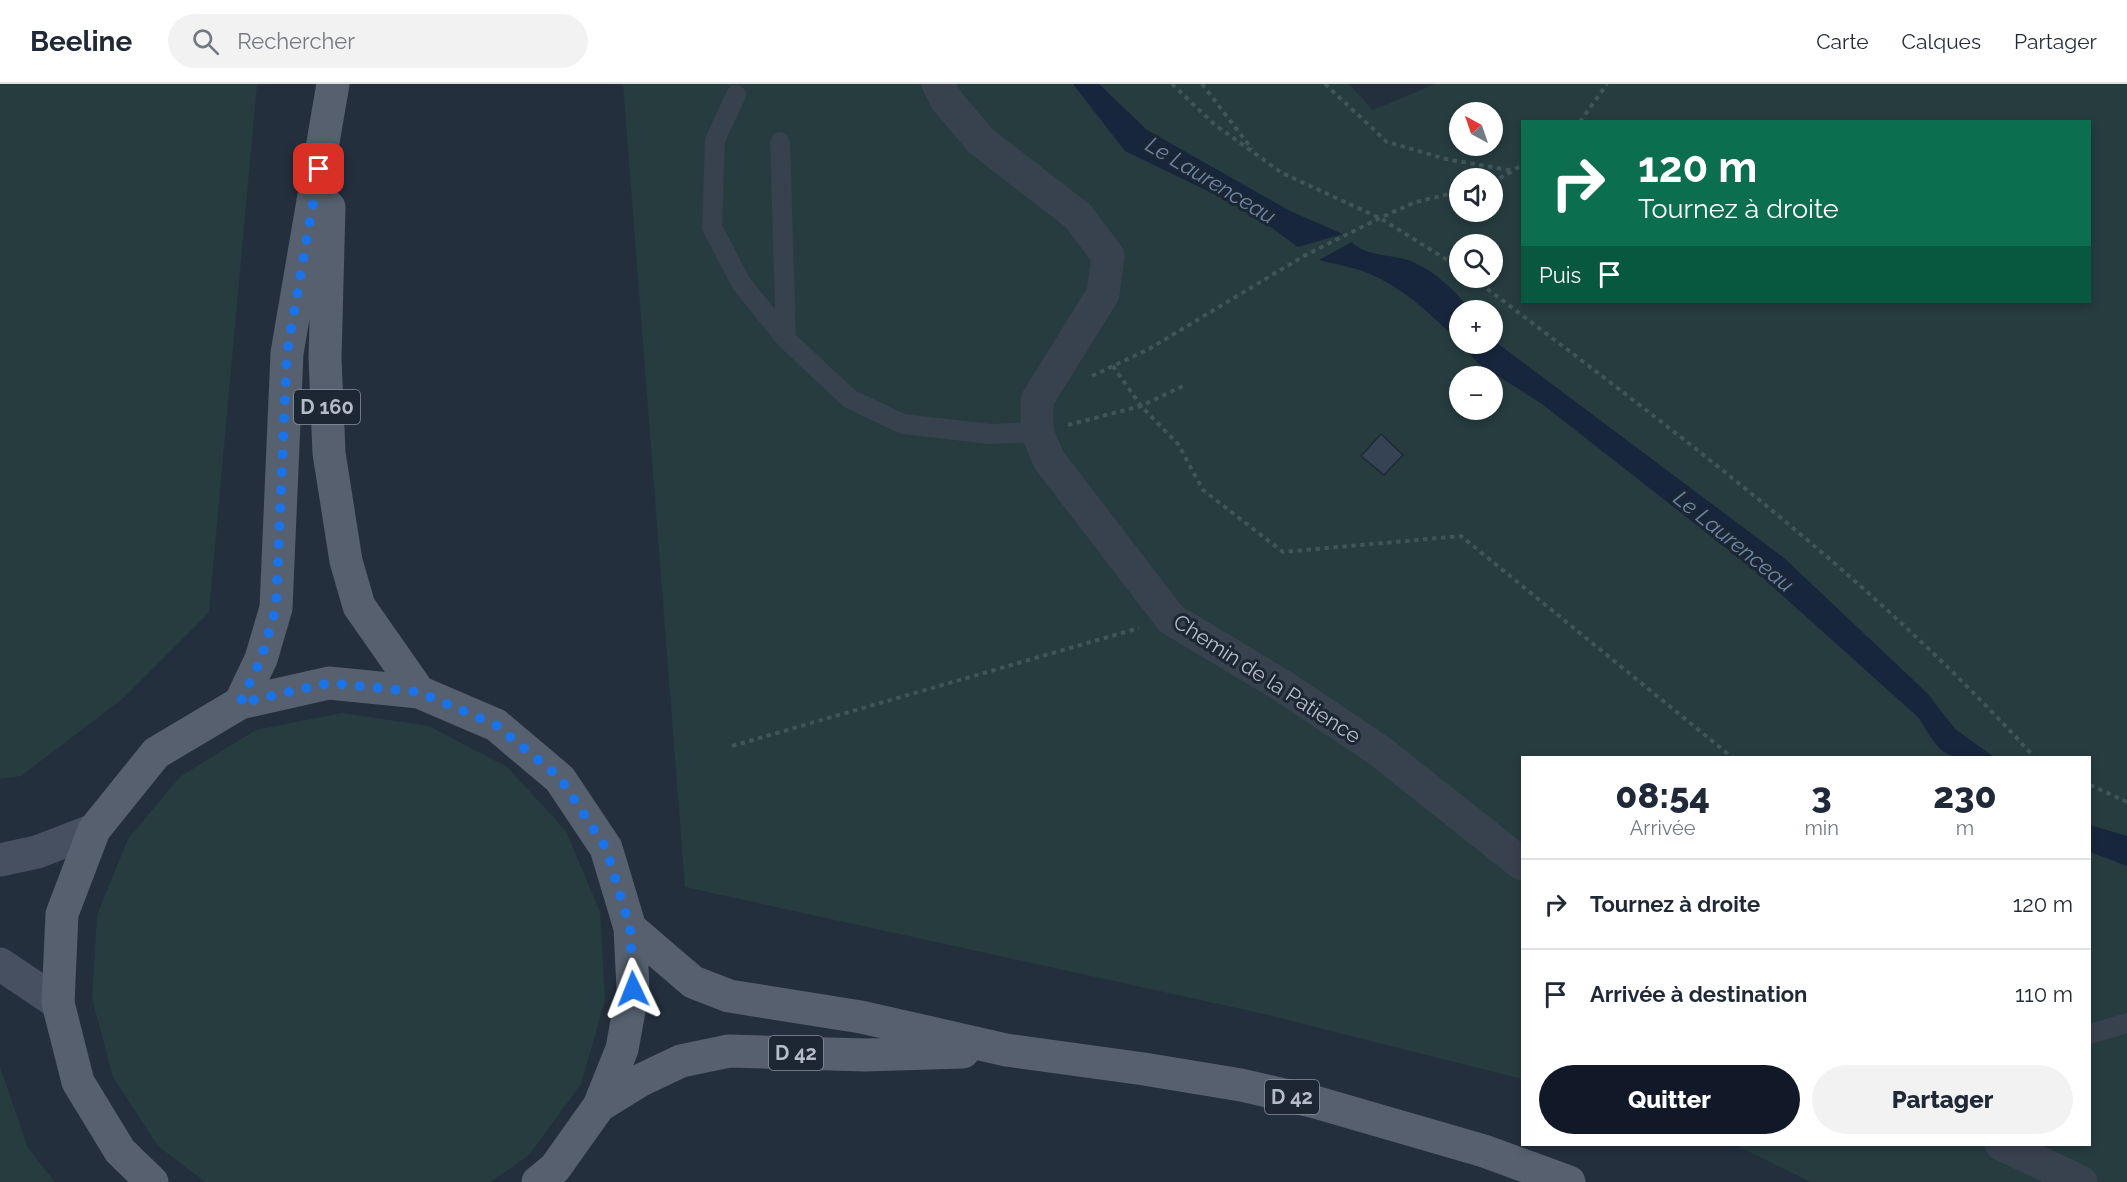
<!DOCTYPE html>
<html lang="fr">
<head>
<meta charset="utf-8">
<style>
	:root { --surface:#fff; --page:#f2f2f3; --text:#1f2937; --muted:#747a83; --line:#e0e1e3; --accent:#111827 }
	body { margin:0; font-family:Raleway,sans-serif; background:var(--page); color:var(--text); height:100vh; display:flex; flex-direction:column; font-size:22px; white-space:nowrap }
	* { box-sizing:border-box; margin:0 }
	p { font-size:20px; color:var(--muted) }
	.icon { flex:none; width:33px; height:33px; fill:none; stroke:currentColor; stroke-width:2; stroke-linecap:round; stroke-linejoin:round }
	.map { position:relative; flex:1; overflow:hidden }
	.details { position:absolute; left:1521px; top:672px; width:570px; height:390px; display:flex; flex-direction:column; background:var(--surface); border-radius:0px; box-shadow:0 3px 9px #0003 }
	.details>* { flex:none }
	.banner { position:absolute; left:1521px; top:36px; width:570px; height:183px; border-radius:0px; box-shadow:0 3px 9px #0003; background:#0b6e4f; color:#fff; overflow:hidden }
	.needle { width:39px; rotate:320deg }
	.buttons { position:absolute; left:1449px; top:18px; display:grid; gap:12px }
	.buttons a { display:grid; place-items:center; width:54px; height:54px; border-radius:50%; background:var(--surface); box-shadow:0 3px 9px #0003; font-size:30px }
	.pin { position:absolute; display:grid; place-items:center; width:51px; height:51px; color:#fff; margin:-26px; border-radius:12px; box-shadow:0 3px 9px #0006 }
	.me { position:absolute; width:66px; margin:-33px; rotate:358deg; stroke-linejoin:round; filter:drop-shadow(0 0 4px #0008) }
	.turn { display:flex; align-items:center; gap:21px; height:126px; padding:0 18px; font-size:27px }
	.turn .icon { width:78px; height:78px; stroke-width:2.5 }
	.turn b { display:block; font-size:42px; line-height:51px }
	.then { display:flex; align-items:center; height:57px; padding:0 18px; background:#0003; gap:12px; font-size:22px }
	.eta { display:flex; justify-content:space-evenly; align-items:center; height:102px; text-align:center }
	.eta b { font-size:36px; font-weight:800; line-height:42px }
	.cta { display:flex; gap:12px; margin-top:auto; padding:12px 18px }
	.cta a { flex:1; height:69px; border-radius:36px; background:var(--accent); color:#fff; font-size:24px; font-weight:800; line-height:69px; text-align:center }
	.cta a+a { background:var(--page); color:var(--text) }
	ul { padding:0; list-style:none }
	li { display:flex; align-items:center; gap:18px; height:90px; padding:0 18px; border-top:2px solid var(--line) }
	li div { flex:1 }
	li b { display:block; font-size:22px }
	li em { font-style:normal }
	header { display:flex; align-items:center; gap:36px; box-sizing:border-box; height:84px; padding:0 30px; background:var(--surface); border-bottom:2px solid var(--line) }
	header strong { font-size:28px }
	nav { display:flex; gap:33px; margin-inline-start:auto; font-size:21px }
	.search { width:420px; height:54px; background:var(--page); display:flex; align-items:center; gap:15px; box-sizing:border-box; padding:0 21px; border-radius:33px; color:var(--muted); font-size:22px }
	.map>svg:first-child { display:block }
	.green { fill:#263c3f; fill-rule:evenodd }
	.water { fill:#17263c }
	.building { fill:#364354; stroke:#1f2835; stroke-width:1.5 }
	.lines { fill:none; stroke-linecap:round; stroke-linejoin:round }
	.path { stroke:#3f5557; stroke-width:4; stroke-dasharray:4.5 4.5; stroke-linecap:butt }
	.lane { stroke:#38414e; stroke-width:20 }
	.street { stroke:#38414e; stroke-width:33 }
	.secondary { stroke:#465061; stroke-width:33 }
	.primary { stroke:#56606e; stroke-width:33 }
	.route { stroke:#1a73e8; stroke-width:10; stroke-dasharray:0 18 }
	.labels { text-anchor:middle; stroke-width:6; stroke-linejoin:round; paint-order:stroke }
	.shield { fill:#1d2633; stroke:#878f9c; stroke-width:1.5 }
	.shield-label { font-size:20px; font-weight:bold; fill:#b4bcc9 }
	.street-label { font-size:21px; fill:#b4bcc9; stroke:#1d2633 }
	.water-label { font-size:22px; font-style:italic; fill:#6d86a8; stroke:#1d2633 }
</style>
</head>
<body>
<header>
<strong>Beeline</strong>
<div class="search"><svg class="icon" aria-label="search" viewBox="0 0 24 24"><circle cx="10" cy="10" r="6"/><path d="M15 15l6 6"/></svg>Rechercher</div>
<nav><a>Carte</a><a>Calques</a><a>Partager</a></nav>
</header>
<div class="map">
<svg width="2127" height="1098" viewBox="0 0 2127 1098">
	<rect width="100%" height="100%" fill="#242f3e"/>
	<!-- green -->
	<path class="green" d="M0,0H257L209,528L121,616L21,692L0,695Z
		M623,0H1349L1373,26L1435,0H2127V1098H1811L1735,1061L2090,1060V674H1522V995L1264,930L685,803ZM1460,28H1492V62H1460ZM1522,38H2090V218H1522ZM1460,94H1492V128H1460ZM1460,160H1492V194H1460ZM1460,226H1492V260H1460ZM1460,292H1492V326H1460Z
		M342,629L429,642L507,683L566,747L600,828L605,916L581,1000L529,1071L491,1098H205L158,1062L113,993L92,914L97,831L128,755L181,692L256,646Z
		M0,983L28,1064L55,1098H0Z"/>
	<!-- water -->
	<path class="water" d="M1073,0H1099L1147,46L1290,127L1343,150L1298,163L1249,127L1125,67Z
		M1352,158C1364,173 1395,170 1413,178C1436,188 1455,207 1471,226H1460V259C1435,234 1405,205 1372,191C1356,183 1337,181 1319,176Z
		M1493,256L1784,474L1927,609L1955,645L1994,673C1946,674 1944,677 1919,634L1753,485L1542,320L1479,280L1460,260H1492Z
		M2090,741L2127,752V782L2090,768Z"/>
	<!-- building -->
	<path class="building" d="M1381,350L1403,371L1384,391L1361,372Z"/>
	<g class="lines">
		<!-- path -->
		<path class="path" d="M1172,0L1214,40L1282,89L1380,134L1460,184
			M1202,0L1252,65
			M1325,0L1387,58L1446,75L1514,87
			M1580,38L1607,0
			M1492,99L1522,81
			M1473,194C1669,343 1869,490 2035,674
			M1113,282L1141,322L1178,360L1203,406L1283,468L1461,452L1733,674
			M1092,292L1149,265L1302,173L1380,134L1413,119L1460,107
			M1068,341L1141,322L1183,302
			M732,662L1139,544
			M2090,701L2127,718"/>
		<!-- lane -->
		<path class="lane" d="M736,11L715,56L712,143L741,199L786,255L850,315L903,340L990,350L1037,348
			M780,58L786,255
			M2090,950L2127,939"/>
		<!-- street -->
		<path class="street" d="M938,0L947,17L981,57L1078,132L1108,172L1103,210L1037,316V348L1049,376L1171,535L1281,601L1381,668L1522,780
			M2001,1060L2081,1098"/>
		<!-- secondary -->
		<path class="secondary" d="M0,776L37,768L94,746
			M0,880L58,919"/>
		<!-- primary -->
		<path class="primary" d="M329,123L325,274L329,369L346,477L359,522L419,608
			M240,619L261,575L276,524L287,269L333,0
			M630,844L693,898L729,912L861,933L1006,966L1144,985L1241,1001L1315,1018L1484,1067L1569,1098
			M599,1022L641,996L681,977L729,967L865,971L963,968
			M152,1098L120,1067L78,998L58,919L62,830L94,746L156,669L240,619L329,599L419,608L496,641L560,695L606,764L630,844L633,905L622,965L599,1022L555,1084L538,1098"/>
	</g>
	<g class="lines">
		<!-- route -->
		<path class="route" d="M319,85L287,269L276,524L261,575L240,619L329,599L419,608L496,641L560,694L606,764L630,844L633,905"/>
	</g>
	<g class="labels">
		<!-- shield labels -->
		<g class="shield">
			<rect x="294" y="306" width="66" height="34" rx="4.5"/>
			<rect x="769" y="952" width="54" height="34" rx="4.5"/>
			<rect x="1265" y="996" width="54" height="34" rx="4.5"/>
		</g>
		<g class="shield-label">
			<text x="327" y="330">D 160</text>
			<text x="796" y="976">D 42</text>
			<text x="1292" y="1020">D 42</text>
		</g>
		<!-- street labels -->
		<g class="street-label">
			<text transform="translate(1267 595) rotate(33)" y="7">Chemin de la Patience</text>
		</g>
		<!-- water labels -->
		<g class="water-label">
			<text transform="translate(1211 96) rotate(31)" y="8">Le Laurenceau</text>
			<text transform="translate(1734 457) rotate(39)" y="8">Le Laurenceau</text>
		</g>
	</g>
</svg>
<div class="buttons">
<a><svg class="needle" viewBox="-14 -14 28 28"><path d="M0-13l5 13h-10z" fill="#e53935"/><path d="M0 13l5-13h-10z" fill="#747a83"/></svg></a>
<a><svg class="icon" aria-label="sound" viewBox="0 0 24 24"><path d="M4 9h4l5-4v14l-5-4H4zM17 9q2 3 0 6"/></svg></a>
<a><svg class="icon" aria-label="search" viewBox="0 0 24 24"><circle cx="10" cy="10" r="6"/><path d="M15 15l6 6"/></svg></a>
<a>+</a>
<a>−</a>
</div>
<div class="pin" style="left:319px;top:85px;background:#d93025"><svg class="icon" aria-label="arrive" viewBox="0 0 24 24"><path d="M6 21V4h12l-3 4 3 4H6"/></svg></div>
<svg class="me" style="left:633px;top:905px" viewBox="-20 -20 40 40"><path d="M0-17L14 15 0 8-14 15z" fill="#1a73e8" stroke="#fff" stroke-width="4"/></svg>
<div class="banner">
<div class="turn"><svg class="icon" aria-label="right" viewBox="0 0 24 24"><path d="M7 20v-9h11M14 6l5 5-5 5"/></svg><div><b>120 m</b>Tournez à droite</div></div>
<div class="then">Puis<svg class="icon" aria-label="arrive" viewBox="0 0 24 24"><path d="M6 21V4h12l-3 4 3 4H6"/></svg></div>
</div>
<section class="details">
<div class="eta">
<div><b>08:54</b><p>Arrivée</p></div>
<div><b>3</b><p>min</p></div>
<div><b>230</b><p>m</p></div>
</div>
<ul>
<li><svg class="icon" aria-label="right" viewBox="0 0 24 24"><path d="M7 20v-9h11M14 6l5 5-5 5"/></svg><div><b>Tournez à droite</b></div><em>120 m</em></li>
<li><svg class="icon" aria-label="arrive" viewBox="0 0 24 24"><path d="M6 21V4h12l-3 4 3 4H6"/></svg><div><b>Arrivée à destination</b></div><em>110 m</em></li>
</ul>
<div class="cta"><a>Quitter</a><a>Partager</a></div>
</section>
</div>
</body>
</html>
